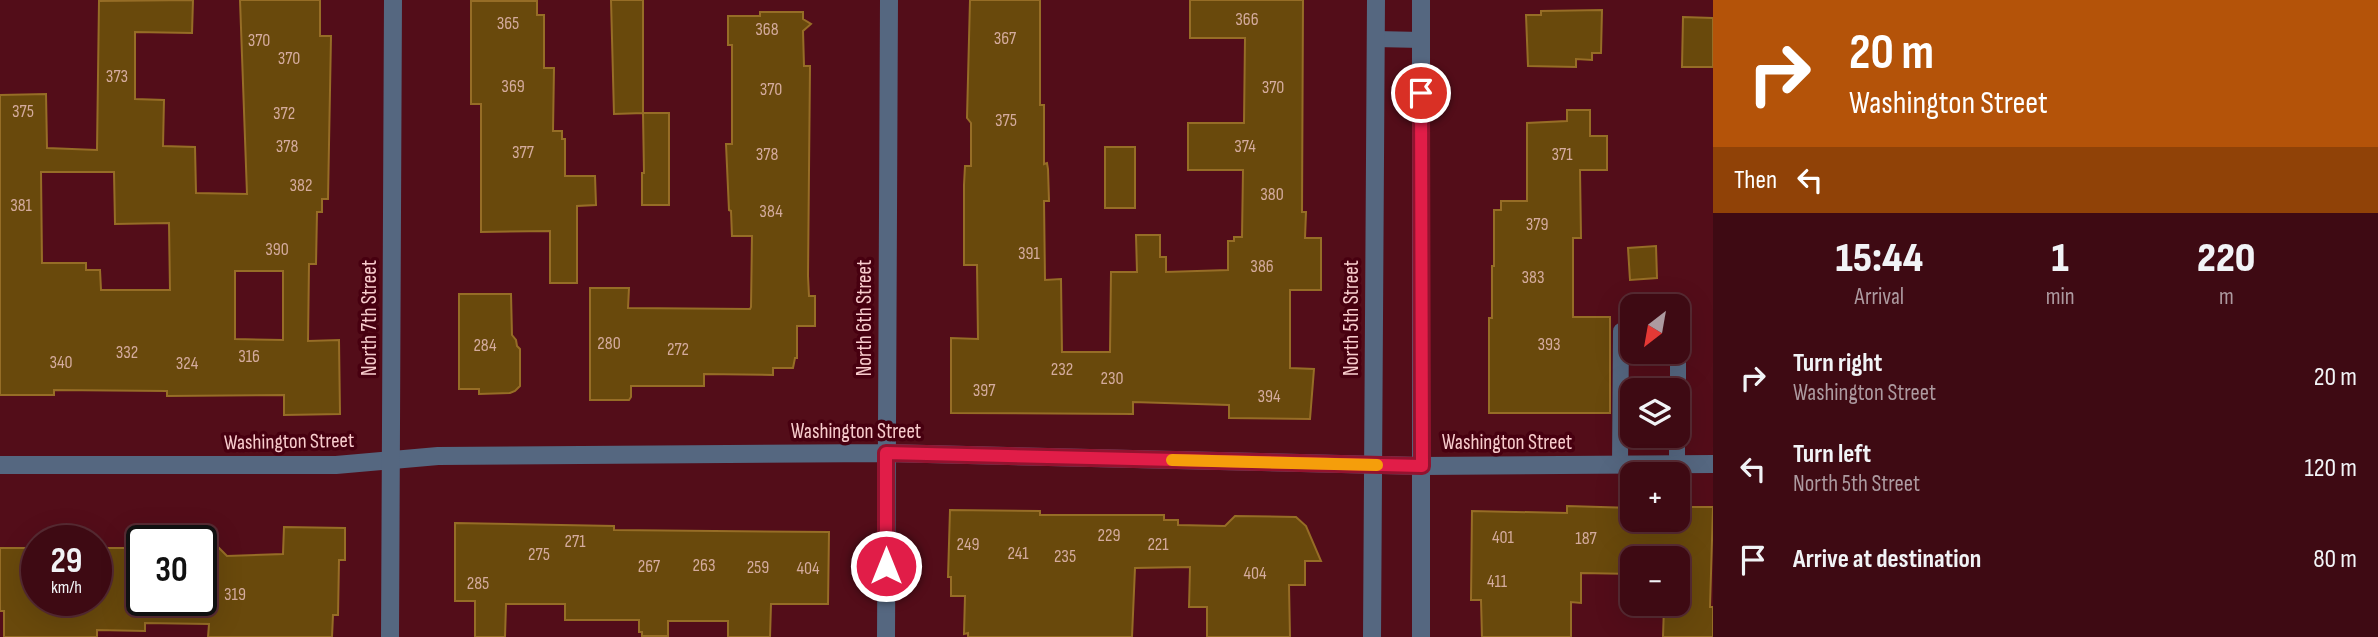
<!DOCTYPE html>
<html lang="en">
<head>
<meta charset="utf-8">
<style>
	:root { --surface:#3e0a13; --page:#491821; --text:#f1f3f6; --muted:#ad9aa0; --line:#572b33 }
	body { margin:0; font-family:"Sofia Sans Condensed",sans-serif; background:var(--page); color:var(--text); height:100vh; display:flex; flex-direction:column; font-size:26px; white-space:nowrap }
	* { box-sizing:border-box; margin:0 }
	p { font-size:23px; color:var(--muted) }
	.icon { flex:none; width:38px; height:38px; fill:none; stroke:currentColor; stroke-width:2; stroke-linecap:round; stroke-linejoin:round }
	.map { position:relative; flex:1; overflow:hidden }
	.panel { display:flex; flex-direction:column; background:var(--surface); width:665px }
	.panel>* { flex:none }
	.hud { background:#b45309; color:#fff; overflow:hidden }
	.needle { width:46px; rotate:211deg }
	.tools { position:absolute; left:1620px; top:294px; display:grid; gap:14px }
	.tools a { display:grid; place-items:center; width:70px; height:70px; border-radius:14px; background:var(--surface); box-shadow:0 7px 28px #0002,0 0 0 2px var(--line); font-size:35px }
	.speed { position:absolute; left:21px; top:525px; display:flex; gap:14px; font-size:35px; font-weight:700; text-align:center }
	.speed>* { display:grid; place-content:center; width:91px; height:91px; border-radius:50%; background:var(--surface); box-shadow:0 7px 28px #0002,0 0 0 2px var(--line); line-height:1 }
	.speed small { font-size:18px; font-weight:400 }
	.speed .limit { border:4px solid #111; border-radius:10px; background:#fff; color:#111 }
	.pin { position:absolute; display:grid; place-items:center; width:60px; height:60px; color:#fff; margin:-30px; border:4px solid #fff; border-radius:50%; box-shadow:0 2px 7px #0007 }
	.me { position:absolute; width:77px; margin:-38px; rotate:0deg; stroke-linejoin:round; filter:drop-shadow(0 0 5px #0008) }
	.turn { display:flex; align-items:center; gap:24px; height:147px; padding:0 21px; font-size:32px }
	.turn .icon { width:91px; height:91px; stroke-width:2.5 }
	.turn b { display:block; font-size:49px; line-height:60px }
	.then { display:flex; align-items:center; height:66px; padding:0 21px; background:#0003; gap:14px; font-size:26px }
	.eta { display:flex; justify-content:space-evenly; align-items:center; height:119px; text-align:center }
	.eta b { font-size:42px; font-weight:800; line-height:49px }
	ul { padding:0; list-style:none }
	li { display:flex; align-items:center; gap:21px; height:91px; padding:0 21px }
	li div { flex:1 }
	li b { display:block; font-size:26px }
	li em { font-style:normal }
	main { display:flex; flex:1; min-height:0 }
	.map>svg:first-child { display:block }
	.building { fill:#69490c; stroke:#966d26; stroke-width:2; fill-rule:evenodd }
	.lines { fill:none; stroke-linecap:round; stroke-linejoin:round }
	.service { stroke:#556780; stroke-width:16 }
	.minor { stroke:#556780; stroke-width:18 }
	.tertiary { stroke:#556780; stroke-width:18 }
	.route-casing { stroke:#92132f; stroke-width:18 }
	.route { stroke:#e11d48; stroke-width:12 }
	.slow { stroke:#f59e0b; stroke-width:12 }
	.labels { text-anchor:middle; stroke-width:7; stroke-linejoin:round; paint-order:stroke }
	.number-label { font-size:18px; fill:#d4ab9d }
	.street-label { font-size:21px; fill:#f8cccd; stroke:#470010 }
</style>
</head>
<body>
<main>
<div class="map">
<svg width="1713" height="637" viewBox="0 0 1713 637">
	<rect width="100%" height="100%" fill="#530d19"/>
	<!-- building -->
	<path class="building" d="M193,0L192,33L135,32V99L164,100L163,146L195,147L196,193L247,194L240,0H320V36H331L328,199H322V212H317L316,264H309L308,341L339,340L340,414L284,415V395L167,396V391L54,390V395H0V95L46,94L47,148L97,150L99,1ZM41,172H114L115,224L169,223L170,290H101L100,270H86V263H42ZM235,271H283V340L235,339Z
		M611,0H643V113L614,114Z
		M970,0H1040V105H1044V164L1047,163L1048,169L1049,201H1044L1045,280L1061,279L1062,352H1110L1111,272H1137L1136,235H1160V257H1166V272L1228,270V241H1234V237H1242L1243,170H1188V123H1244L1245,38H1190V0H1303L1302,212H1306L1305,238H1321V290H1290V368L1314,369L1310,419L1229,418V405L1133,402V414L951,413V338L978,339L977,265H964V185L965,166H971V123L967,118Z
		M471,1H537V15H544V68H554L553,131H562V139H565V176H595L596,205L577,206V283H550V231L481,232V104H471Z
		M1602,10L1601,53H1592V60L1576,59V67L1528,66L1526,15H1541V11Z
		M760,12H803V19L811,24L803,31L804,66H810L808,276L809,296H815V326H797V358H795L793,368H773V375L704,374V386H631V397L629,400H590V288H629L628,308L750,309L751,307L752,236H732L731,211L729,210L726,144H732V45H728V16H760Z
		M1683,17L1713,18V67H1682Z
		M1567,110H1590V136H1607V170H1580L1581,238H1573V317H1610V413H1489V318H1492V266H1494V210H1501V201H1527V123L1567,121Z
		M643,113H669V205H642V173H644Z
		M1105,147H1135V208H1105Z
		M1656,246L1657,278L1630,280L1628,248Z
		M459,294H511L512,335L516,340L517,346L520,349V386L515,391L510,393L479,394V389H459Z
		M1567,506L1633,508V520H1679V507H1713L1710,607H1713V637H1663L1664,606L1685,607L1686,560H1679V558H1633V574L1581,573V603L1571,602V637H1482L1481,600H1471L1472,511L1567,513Z
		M950,510L1040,511V515H1164V520H1178V525L1225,526L1235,516L1296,517L1306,526L1321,561H1305V585H1289L1290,637H1207V607H1189L1190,567L1135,568L1132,637H968V633L964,634L965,596H951V577H948Z
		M455,523L614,526V530L829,532L828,604H771L770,637H728V621H668V636H642V632H639V620H565V604H506L505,637H475V601H455Z
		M284,527L345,528V560H339L338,615H333L332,637H208L209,624L145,623V631L97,630V637H4V611H0V548H37V600H96V548H142V600H209L210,539L227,556L283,554Z"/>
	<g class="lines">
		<!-- service -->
		<path class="service" d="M1376,39L1421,40
			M1678,390V352
			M1677,464V436
			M1620,465L1621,331"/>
		<!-- minor -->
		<path class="minor" d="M0,465H336L438,456L886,453L1422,466L1713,464
			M886,637L889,0"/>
		<!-- tertiary -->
		<path class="tertiary" d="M390,637L393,0
			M1372,637L1376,0
			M1421,637V0"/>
	</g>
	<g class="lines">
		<defs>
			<path id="route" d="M886,566V453L1422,466L1421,93"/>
		</defs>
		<!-- route casing -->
		<use href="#route" class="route-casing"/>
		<!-- route -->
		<use href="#route" class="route"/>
		<!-- slow -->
		<path class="slow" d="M1172,460L1377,465"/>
	</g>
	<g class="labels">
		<!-- number labels -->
		<g class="number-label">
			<text x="1247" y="25">366</text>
			<text x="508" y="29">365</text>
			<text x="767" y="35">368</text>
			<text x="1005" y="44">367</text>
			<text x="259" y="46">370</text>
			<text x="289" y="64">370</text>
			<text x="117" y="82">373</text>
			<text x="513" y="92">369</text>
			<text x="1273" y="93">370</text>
			<text x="771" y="95">370</text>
			<text x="23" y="117">375</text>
			<text x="284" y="119">372</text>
			<text x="1006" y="126">375</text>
			<text x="287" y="152">378</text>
			<text x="1245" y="152">374</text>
			<text x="523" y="158">377</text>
			<text x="767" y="160">378</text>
			<text x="1562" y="160">371</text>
			<text x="301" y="191">382</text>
			<text x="1272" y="200">380</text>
			<text x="21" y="211">381</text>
			<text x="771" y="217">384</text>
			<text x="1537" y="230">379</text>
			<text x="277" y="255">390</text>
			<text x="1029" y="259">391</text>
			<text x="1262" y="272">386</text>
			<text x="1533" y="283">383</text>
			<text x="609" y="349">280</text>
			<text x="1549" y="350">393</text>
			<text x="485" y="351">284</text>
			<text x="678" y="355">272</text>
			<text x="127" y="358">332</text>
			<text x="249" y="362">316</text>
			<text x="61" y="368">340</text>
			<text x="187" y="369">324</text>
			<text x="1062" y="375">232</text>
			<text x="1112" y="384">230</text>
			<text x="984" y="396">397</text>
			<text x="1269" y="402">394</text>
			<text x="1109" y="541">229</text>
			<text x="1503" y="543">401</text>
			<text x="1586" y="544">187</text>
			<text x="575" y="547">271</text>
			<text x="968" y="550">249</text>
			<text x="1158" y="550">221</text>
			<text x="1018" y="559">241</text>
			<text x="539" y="560">275</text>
			<text x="1065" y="562">235</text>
			<text x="704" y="571">263</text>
			<text x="649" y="572">267</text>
			<text x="758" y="573">259</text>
			<text x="808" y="574">404</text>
			<text x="1255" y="579">404</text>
			<text x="1497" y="587">411</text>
			<text x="478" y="589">285</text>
			<text x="235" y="600">319</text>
		</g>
		<!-- street labels -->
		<g class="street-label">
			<text transform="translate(369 318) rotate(-90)" y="7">North 7th Street</text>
			<text transform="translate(864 318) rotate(-90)" y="7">North 6th Street</text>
			<text transform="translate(1351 318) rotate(-90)" y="7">North 5th Street</text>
			<text x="856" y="438">Washington Street</text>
			<text transform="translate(289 441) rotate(-1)" y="7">Washington Street</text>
			<text x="1507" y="449">Washington Street</text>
		</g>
	</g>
</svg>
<div class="tools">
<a><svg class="needle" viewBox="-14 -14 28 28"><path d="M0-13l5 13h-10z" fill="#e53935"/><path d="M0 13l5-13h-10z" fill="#ad9aa0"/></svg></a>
<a><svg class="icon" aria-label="layers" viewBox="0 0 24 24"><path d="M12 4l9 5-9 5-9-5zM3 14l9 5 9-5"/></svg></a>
<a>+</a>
<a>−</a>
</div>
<div class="speed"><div>29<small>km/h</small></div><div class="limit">30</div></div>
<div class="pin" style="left:1421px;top:93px;background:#d93025"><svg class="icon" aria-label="arrive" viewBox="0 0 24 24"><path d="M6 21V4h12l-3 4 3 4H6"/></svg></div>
<svg class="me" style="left:886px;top:566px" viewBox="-20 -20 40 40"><circle r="17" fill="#e11d48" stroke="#fff" stroke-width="3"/><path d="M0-11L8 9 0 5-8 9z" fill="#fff"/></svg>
</div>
<section class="panel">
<div class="hud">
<div class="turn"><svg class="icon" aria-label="right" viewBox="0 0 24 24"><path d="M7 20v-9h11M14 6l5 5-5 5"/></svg><div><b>20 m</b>Washington Street</div></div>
<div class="then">Then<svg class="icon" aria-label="left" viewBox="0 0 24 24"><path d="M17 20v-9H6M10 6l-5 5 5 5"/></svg></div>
</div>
<div class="eta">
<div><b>15:44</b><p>Arrival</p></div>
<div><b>1</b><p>min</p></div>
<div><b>220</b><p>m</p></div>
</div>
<ul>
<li><svg class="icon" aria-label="right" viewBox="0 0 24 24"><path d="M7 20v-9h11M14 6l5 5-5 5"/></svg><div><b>Turn right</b><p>Washington Street</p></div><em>20 m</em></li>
<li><svg class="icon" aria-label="left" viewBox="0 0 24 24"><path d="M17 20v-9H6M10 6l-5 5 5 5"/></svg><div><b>Turn left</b><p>North 5th Street</p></div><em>120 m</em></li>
<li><svg class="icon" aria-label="arrive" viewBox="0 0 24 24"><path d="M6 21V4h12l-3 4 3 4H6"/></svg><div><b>Arrive at destination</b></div><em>80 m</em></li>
</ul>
</section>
</main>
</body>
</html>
